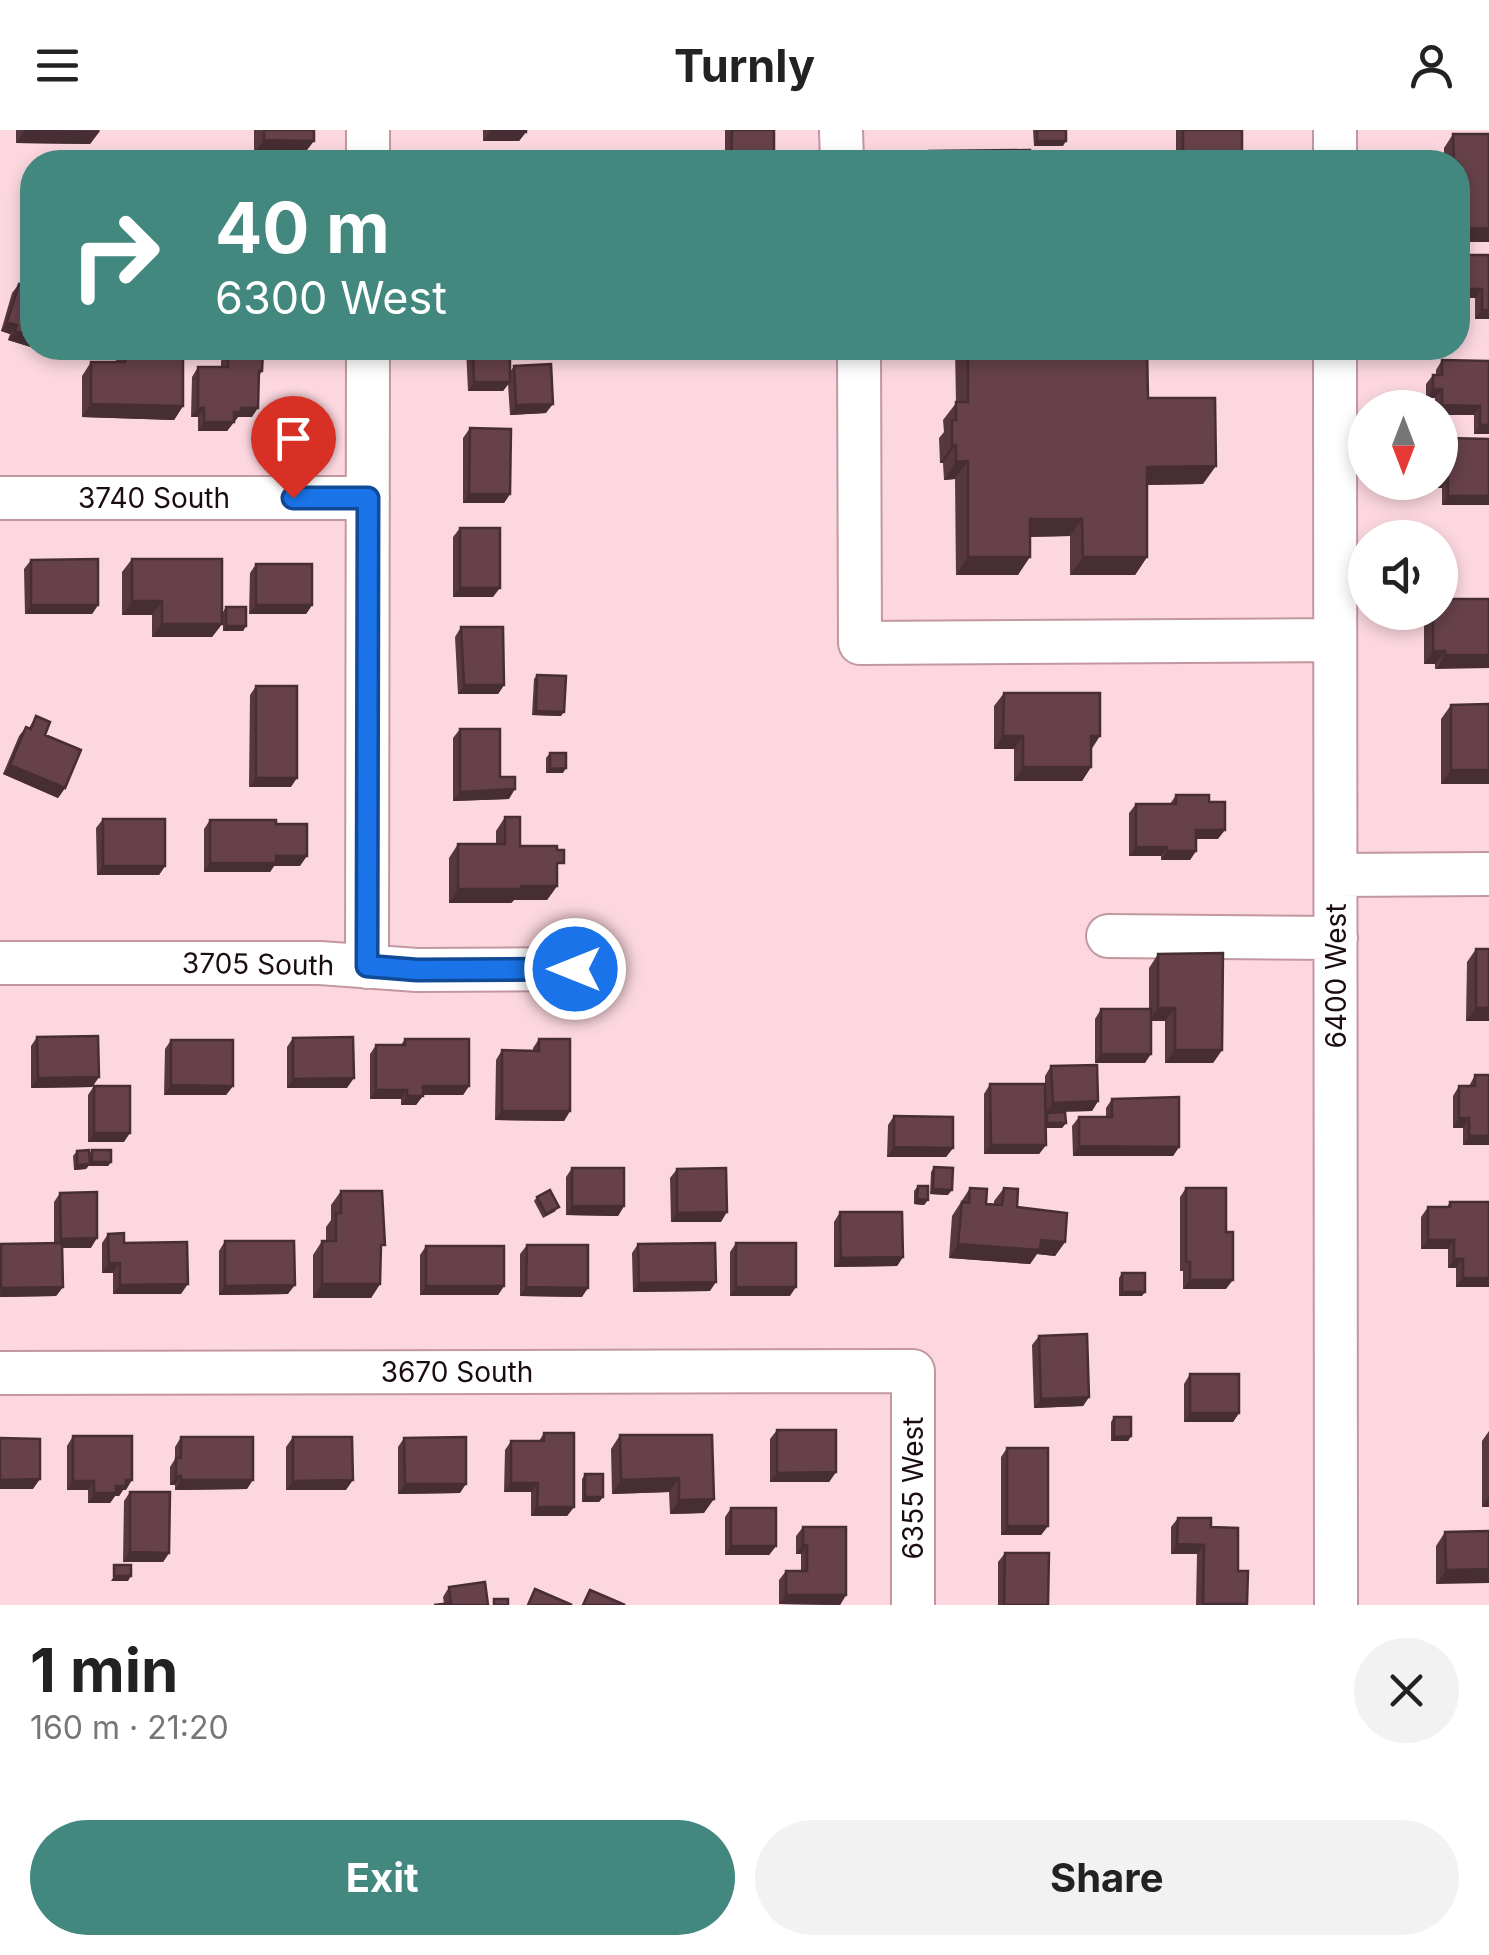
<!DOCTYPE html>
<html lang="en">
<head>
<meta charset="utf-8">
<style>
	:root { --surface:#fff; --page:#f2f2f2; --text:#222; --muted:#767676; --accent:#42887e }
	body { margin:0; font-family:Inter,sans-serif; background:var(--page); color:var(--text); height:100vh; display:flex; flex-direction:column; font-size:38px; white-space:nowrap }
	* { box-sizing:border-box; margin:0 }
	p { font-size:32px; color:var(--muted) }
	.icon { flex:none; width:55px; height:55px; fill:none; stroke:currentColor; stroke-width:2; stroke-linecap:round; stroke-linejoin:round }
	.map { position:relative; height:1475px; overflow:hidden }
	.drawer { display:flex; flex-direction:column; background:var(--surface); flex:1 }
	.drawer>* { flex:none }
	.top-card { position:absolute; left:20px; top:20px; width:1450px; height:210px; border-radius:40px; box-shadow:0 5px 15px #0003; background:#42887e; color:#fff; overflow:hidden }
	.needle { width:65px; rotate:180deg }
	.controls { position:absolute; left:1348px; top:260px; display:grid; gap:20px }
	.controls a { display:grid; place-items:center; width:110px; height:110px; border-radius:50%; background:var(--surface); box-shadow:0 5px 15px #0003; font-size:50px }
	.pin { position:absolute; display:grid; place-items:center; width:85px; height:85px; color:#fff; margin:-102px -42px; border-radius:50% 50% 50% 0; rotate:-45deg; box-shadow:0 0 10px #0007 }
	.pin .icon { rotate:45deg }
	.me { position:absolute; width:110px; margin:-55px; rotate:270deg; stroke-linejoin:round; filter:drop-shadow(0 0 8px #0008) }
	.turn { display:flex; align-items:center; gap:35px; height:210px; padding:0 30px; font-size:45px }
	.turn .icon { width:130px; height:130px; stroke-width:2.5 }
	.turn b { display:block; font-size:70px; line-height:85px }
	.round { display:grid; place-items:center; flex:none; width:105px; height:105px; border-radius:52px; background:var(--page) }
	.headline { display:flex; align-items:center; justify-content:space-between; height:170px; padding:0 30px }
	h1 { font-size:60px; font-weight:700; line-height:75px }
	.action { display:flex; gap:20px; margin-top:auto; padding:20px 30px }
	.action a { flex:1; height:115px; border-radius:60px; background:var(--accent); color:#fff; font-size:40px; font-weight:700; line-height:115px; text-align:center }
	.action a+a { background:var(--page); color:var(--text) }
	header { display:flex; justify-content:space-between; align-items:center; height:130px; padding:0 30px; background:var(--surface); font-size:45px; font-weight:700 }
	.map>svg:first-child { display:block }
	.lines { fill:none; stroke-linecap:round; stroke-linejoin:round }
	.minor-casing { stroke:#c297a0; stroke-width:46 }
	.minor { stroke:#fff; stroke-width:42 }
	.wall { fill:#583840 }
	.shaded-wall { fill:#472e34 }
	.building { fill:#66414a; stroke:#472e34; stroke-width:2.5 }
	.route-casing { stroke:#114b97; stroke-width:25 }
	.route { stroke:#1a73e8; stroke-width:18 }
	.labels { text-anchor:middle; stroke-width:10; stroke-linejoin:round; paint-order:stroke }
	.street-label { font-size:28px; fill:#1a0c0f; stroke:#fff }
</style>
</head>
<body>
<header><svg class="icon" aria-label="menu" viewBox="0 0 24 24"><path d="M4 6h16M4 12h16M4 18h16"/></svg>Turnly<svg class="icon" aria-label="person" viewBox="0 0 24 24"><circle cx="12" cy="8" r="4"/><path d="M4 21q1-7 8-7t8 7"/></svg></header>
<div class="map">
<svg width="1489" height="1475" viewBox="0 0 1489 1475">
	<rect width="100%" height="100%" fill="#fcd7df"/>
	<g class="lines">
		<defs>
			<path id="minor" d="M841,0L842,32
				M1335,0V32
				M368,32V0
				M859,218L860,513L1335,510
				M1335,218L1336,1475
				M0,368H368
				M1336,745L1489,744
				M1108,806L1336,808
				M0,833H320L417,840L575,839
				M367,837L368,218
				M0,1243L913,1241V1475"/>
		</defs>
		<!-- minor casing -->
		<use href="#minor" class="minor-casing"/>
		<!-- minor -->
		<use href="#minor" class="minor"/>
	</g>
	<!-- wall -->
	<path class="wall" d="M16,0H100L90,14L16,13Z
		M254,0H314L304,24H254Z
		M483,0H526V2L519,11H483Z
		M725,0H774V32H725Z
		M1033,0H1066L1063,16H1034Z
		M1176,0H1242L1236,32H1176Z
		M1453,4L1458,32H1444V18Z
		M929,21L1030,32H923Z
		M1461,125H1489V189H1475V168H1458V131Z
		M19,154L34,218L8,210L10,204L1,201L12,163Z
		M123,218H183V276L174,290L82,287V246L91,232H116V227Z
		M466,218H510V242L514,236L546,283L510,285L508,254L503,261H468Z
		M955,218H1147L1148,268L1203,354L1147,355V427L1135,445H1070V406L1030,407L1018,445H956L955,349L944,350L943,333H940L939,308L944,302L943,290L956,273Z
		M228,221L262,241L259,246L252,287H238L227,301H198V287H191L192,247L198,237H221V231Z
		M1442,230L1489,231V304H1474V285H1440V278H1435V268H1426V254L1433,245H1436V240Z
		M470,298L510,364L504,373H463V308Z
		M1448,308L1489,375H1442V358H1438V352H1440L1442,317Z
		M460,398L493,467H453V407Z
		M132,429L222,494L212,507H152V485H122V442Z
		M31,430L98,475L92,484H25L24,439Z
		M256,434L312,475L306,484H249L250,443Z
		M1446,469H1489L1435,539V534H1424V488L1428,482H1440L1442,474Z
		M226,477L246,496L243,501H223V482Z
		M461,497L504,555L498,564H458L455,507Z
		M537,545L561,586L532,585L534,549Z
		M256,556L291,657H249L250,565Z
		M1004,563L1091,619V637L1082,651H1014V619H994V576Z
		M1451,575L1489,654H1441V589Z
		M36,586L65,658L58,668L3,644L19,606L26,597L29,598Z
		M460,599L500,647L509,669L453,671V608Z
		M550,623L563,643H546V628Z
		M1176,665L1209,672L1218,709H1196V721L1190,730H1161V726H1129V683L1136,674H1170Z
		M505,687L520,716L557,743V756L547,770H514L511,773H449V728L458,714H496V701Z
		M103,689L165,736L159,745H97L96,698Z
		M210,690L276,694L300,736H274L270,742H204V699Z
		M1476,819H1489V891H1466L1467,832Z
		M1158,824L1222,920L1213,933H1165V891H1151L1145,933H1095V889L1101,879H1149V838Z
		M37,907L99,947L92,957L31,958V916Z
		M293,908L347,958H287V917Z
		M405,909L469,956L463,965H423L416,975H401V969H370V924L376,915H401Z
		M539,909L570,981L564,991L495,990L496,930L502,920L533,921V918Z
		M171,910L233,956L226,965H164L165,919Z
		M1051,936L1098,971L1092,981L1046,982V985L1066,993L1062,998H1046V1015L1039,1024H984V964L990,954H1045V946Z
		M1475,945L1489,1015H1463V998H1453V966L1459,956H1469Z
		M94,956L124,1012H88V965Z
		M1112,969L1179,1017L1173,1026H1073L1072,996L1079,987H1106V978Z
		M894,986L953,1018L946,1027H887L888,995Z
		M92,1020L111,1032L108,1036H89V1035L86,1039L74,1040L73,1026L77,1021L89,1025Z
		M934,1037L948,1065L930,1064L931,1042Z
		M572,1038L624,1076L618,1086L566,1085V1047Z
		M677,1039L721,1092H671L670,1048Z
		M918,1056L928,1070L924,1075L914,1074V1061Z
		M970,1058L986,1074L994,1075V1071L1004,1058L1017,1077L1065,1112L1055,1126L1037,1124L1030,1134L949,1128L952,1086Z
		M1186,1058L1226,1159H1183V1141H1180V1067Z
		M341,1061L380,1122V1154L371,1168H313V1125L322,1111H326V1097L331,1090V1075Z
		M60,1063L91,1118H62L63,1157L56,1166L0,1167V1115L54,1113V1072Z
		M537,1067L556,1081L543,1088L534,1071Z
		M1450,1072L1489,1157H1456V1138H1448V1119H1421V1087L1428,1077H1447Z
		M840,1082L903,1127L897,1136L834,1137V1092Z
		M108,1104L124,1113L181,1164H113V1143H102V1113Z
		M225,1111L288,1164L219,1165V1121Z
		M736,1113L790,1166H730V1122Z
		M638,1114L710,1161L633,1162L632,1123Z
		M527,1115L582,1167L520,1166V1124Z
		M426,1116L504,1156L498,1165H420V1125Z
		M1122,1143L1142,1166H1119V1148Z
		M1039,1206L1089,1267L1083,1276L1034,1278L1032,1215Z
		M1190,1244L1239,1283L1233,1292H1184V1254Z
		M1114,1287L1131,1306L1128,1311H1111V1292Z
		M777,1300L836,1342L829,1352H770V1309Z
		M1489,1301V1377H1482V1311Z
		M544,1303L574,1377L567,1386H531V1362H504L505,1320L511,1311H539Z
		M620,1305H712L704,1383L670,1384L669,1362L612,1364L611,1319Z
		M73,1306L126,1360H123L119,1366H115L110,1373H88V1360H67V1316Z
		M181,1307L247,1359L175,1360V1355H170V1337L175,1329V1317Z
		M293,1307L346,1360H286V1317Z
		M404,1308L460,1363L398,1364V1317Z
		M1007,1318L1048,1396L1041,1405H1001V1327Z
		M585,1344L603,1367L599,1372H582V1349Z
		M130,1362L169,1423L163,1432H123L124,1371Z
		M731,1378L776,1416L769,1425H725V1387Z
		M1178,1388L1211,1397L1238,1441L1247,1475H1196L1197,1424H1171V1397Z
		M803,1397L846,1465L840,1475L779,1474V1450L786,1441H801V1424H796V1406Z
		M1489,1401L1436,1454V1416L1445,1402Z
		M1005,1423L1048,1475H998V1432Z
		M449,1457L488,1475L444,1474L443,1467Z"/>
	<!-- shaded-wall -->
	<path class="shaded-wall" d="M25,0L100,1L90,14L16,13Z
		M490,2H526L519,11H483Z
		M264,10L314,11L304,24H254Z
		M1037,11H1066L1063,16H1034Z
		M1183,25H1242L1236,32H1177Z
		M1489,98V112H1458V99Z
		M1461,159H1482L1475,168H1458V164Z
		M1482,180H1489V189H1475Z
		M7,192L17,195L10,204L1,201Z
		M15,201L32,207L34,218L8,210Z
		M474,252H510L503,261H468Z
		M1433,259H1442L1435,268H1426Z
		M91,274L183,276L174,290L82,287Z
		M553,274L546,283L510,285L516,275Z
		M1442,275L1480,276L1474,285H1440Z
		M198,278H204L198,287H191Z
		M241,278H258L252,287H238L235,291H227L234,282Z
		M204,292H234L227,301H198Z
		M1480,295H1489V304H1474Z
		M952,315H956L943,333H940Z
		M968,331L955,349L944,350L956,332Z
		M1216,336L1203,354L1134,355L1147,337Z
		M1444,348H1448L1442,358H1438Z
		M469,364H510L504,373H463Z
		M1448,366H1489V375H1442Z
		M1030,389H1082L1070,406L1017,407Z
		M968,427H1030L1018,445H956Z
		M1083,427H1147L1135,445H1070Z
		M460,458H500L493,467H453Z
		M132,471H162L152,485H122Z
		M31,475H98L92,484H25Z
		M256,475H312L306,484H249Z
		M162,494H222L212,507H152Z
		M226,496H246L243,501H223Z
		M1433,521H1445L1435,534H1424Z
		M1445,525H1489V538L1435,539Z
		M464,555H504L498,564H458Z
		M536,581L564,582L561,586L532,585Z
		M1003,606H1023L1014,619H994Z
		M1091,606H1100L1091,620Z
		M10,635L65,658L58,668L3,644Z
		M1023,637H1091L1082,651H1014Z
		M566,638L563,643H546L550,639Z
		M1451,640H1489V654H1441Z
		M256,648H297L291,657H249Z
		M515,659L509,669L453,671L460,662Z
		M1196,700H1225L1218,709H1189Z
		M1136,717H1167L1161,726H1129Z
		M1167,721H1196L1190,730H1161Z
		M276,726H307L300,736H274L270,742H204L210,733Z
		M103,736H165L159,745H97Z
		M521,756H557L547,770H514L511,773H449L458,759Z
		M1158,878H1175L1165,891H1149Z
		M1476,878H1489V891H1466Z
		M1175,920H1222L1213,933H1165Z
		M1101,924H1151L1145,933H1095Z
		M99,947L92,957L31,958L38,948Z
		M354,948L347,958H287L293,949Z
		M171,955L233,956L226,965H164Z
		M423,956H469L463,965H416Z
		M376,960H407L401,969H370Z
		M407,966H423L416,975H401Z
		M1098,971L1092,981L1046,982L1053,973Z
		M502,981H570L564,991L495,990Z
		M1459,988H1469L1463,998H1453Z
		M1047,993H1066L1062,998H1044Z
		M94,1003H130L124,1012H88Z
		M1469,1006H1489V1015H1463Z
		M991,1015H1046L1039,1024H984Z
		M1079,1016L1179,1017L1173,1026H1073Z
		M894,1017L953,1018L946,1027H887Z
		M92,1032H111L108,1036H89Z
		M90,1034L86,1039L74,1040L77,1035Z
		M933,1059L952,1060L948,1065L930,1064Z
		M917,1069L928,1070L924,1075L914,1074Z
		M572,1076H624L618,1086L566,1085Z
		M727,1082L721,1092H671L677,1083Z
		M97,1108L91,1118H54L61,1109Z
		M1041,1110L1065,1112L1055,1126L1037,1124L1030,1134L949,1128L958,1114Z
		M1428,1110H1454L1448,1119H1421Z
		M903,1127L897,1136L834,1137L841,1128Z
		M1454,1129H1463L1456,1138H1448Z
		M109,1133H120L113,1143H102Z
		M1463,1148H1489V1157H1456Z
		M1190,1150H1233L1226,1159H1183Z
		M716,1152L710,1161L633,1162L639,1153Z
		M188,1154L181,1164H113L120,1155Z
		M322,1154H380L371,1168H313Z
		M295,1155L288,1164L219,1165L225,1156Z
		M426,1156H504L498,1165H420Z
		M63,1157L56,1166L0,1167L1,1158Z
		M526,1157L588,1158L582,1167L520,1166Z
		M736,1157H796L790,1166H730Z
		M1122,1162H1145L1142,1166H1119Z
		M1089,1267L1083,1276L1034,1278L1041,1269Z
		M1190,1283H1239L1233,1292H1184Z
		M1131,1306L1128,1311H1111L1114,1307Z
		M836,1342L829,1352H770L777,1343Z
		M176,1346H181L175,1355H170Z
		M679,1348L669,1362L612,1364L621,1350Z
		M40,1349L33,1359H0V1350Z
		M126,1350H132L126,1360H123L119,1366H115L110,1373H88L94,1363L116,1356Z
		M181,1350H253L247,1359L175,1360Z
		M353,1350L346,1360H286L293,1351Z
		M73,1351H94L88,1360H67Z
		M511,1353H538L531,1362H504Z
		M405,1354H466L460,1363L398,1364Z
		M585,1367H603L599,1372H582Z
		M1489,1367V1377H1482Z
		M714,1369L704,1383L670,1384L679,1370Z
		M537,1377H574L567,1386H531Z
		M1007,1396H1048L1041,1405H1001Z
		M1177,1414L1204,1415L1197,1424H1171Z
		M803,1415H807L801,1424H796Z
		M731,1416H776L769,1425H725Z
		M130,1422L169,1423L163,1432H123Z
		M1489,1439V1453L1436,1454L1446,1440Z
		M114,1446H131L128,1451H111Z
		M786,1465H846L840,1475L779,1474Z"/>
	<!-- building -->
	<path class="building" d="M264,0H314V11L264,10Z
		M490,0H526V2H490Z
		M732,0H774V32H731Z
		M1037,0H1066V11H1037Z
		M1183,0H1242V25H1183Z
		M1453,4H1489V98L1458,99V32H1454Z
		M1030,20V32H929V21Z
		M1461,125H1489V180H1482V159H1461Z
		M19,154L32,158V207L15,201L17,195L7,192Z
		M125,218H183V276L91,274V232H125Z
		M473,218H510V252H474Z
		M968,218H1147L1148,268H1215L1216,336L1147,337V427H1083L1082,389H1030V427H968V331L956,332V315H952V290H956V272H968Z
		M228,221L263,222L262,241H259L258,278H241V282H234V292H204V278H198V237H228Z
		M1442,230L1489,231V295H1480V276L1442,275V259H1433V245H1442Z
		M551,234L553,274L516,275L514,236Z
		M470,298L511,299L510,364H469Z
		M1448,308L1489,309V366H1448V348H1444V325H1448Z
		M460,398H500V458H460Z
		M98,429V475H31V430Z
		M132,429H222V494H162V471H132Z
		M256,434H312V475H256Z
		M1446,469H1489V525H1445V521H1433V482H1440V474H1445Z
		M226,477H246V496H226Z
		M461,497H503L504,555H464Z
		M537,545L566,546L564,582L536,581Z
		M256,556H297V648H256Z
		M1004,563H1100V606H1091V637H1023V606H1003Z
		M1489,574V640H1451V575Z
		M36,586L50,592L45,605L81,620L65,658L10,635L26,597L31,599Z
		M460,599H500V647H515V659L460,662Z
		M550,623H566V638L550,639Z
		M1176,665H1209V672H1225V700H1196V721H1167V717H1136V674H1176Z
		M505,687H520V716H557V720H564V733H557V756H521V759H458V714H505Z
		M103,689H165V736H103Z
		M210,690H276V694H307V726H276V733H210Z
		M1476,819H1489V878H1476Z
		M1223,823L1222,920H1175V878H1158V824Z
		M1101,879H1151V924H1101Z
		M98,906L99,947L38,948L37,907Z
		M353,907L354,948L293,949V908Z
		M405,909H469V956H423V966H407V960H376V915H405Z
		M539,909H570V981H502V920L539,921Z
		M171,910H233V956L171,955Z
		M1097,935L1098,971L1053,973L1051,936Z
		M1475,945H1489V1006H1469V988H1459V956H1475Z
		M990,954H1045L1046,1015H991Z
		M94,956H130V1003H94Z
		M1179,967V1017L1079,1016V987H1112V969Z
		M1065,982L1066,993H1047V983Z
		M894,986L953,987V1018L894,1017Z
		M89,1020L90,1034L77,1035V1021Z
		M92,1020H111V1032H92Z
		M934,1037L953,1038L952,1060L933,1059Z
		M572,1038H624V1076H572Z
		M726,1038L727,1082L677,1083V1039Z
		M918,1056H928V1070L917,1069Z
		M970,1058L987,1059L986,1074L1002,1075L1004,1058L1018,1059L1017,1077L1067,1083L1065,1112L1041,1110L1040,1120L958,1114L962,1072L969,1073Z
		M1186,1058H1226V1102H1233V1150H1190V1132H1186Z
		M550,1060L559,1077L546,1084L537,1067Z
		M341,1061H382L385,1115H381L380,1154H322V1111H336V1083H341Z
		M97,1062V1108L61,1109L60,1063Z
		M1450,1072H1489V1148H1463V1129H1454V1110H1428V1077H1450Z
		M840,1082H902L903,1127L841,1128Z
		M124,1103V1113L187,1112L188,1154L120,1155V1133H109L108,1104Z
		M225,1111H294L295,1155L225,1156Z
		M62,1113L63,1157L1,1158V1114Z
		M715,1113L716,1152L639,1153L638,1114Z
		M736,1113H796V1157H736Z
		M527,1115H588V1158L526,1157Z
		M426,1116H504V1156H426Z
		M1122,1143H1145V1162H1122Z
		M1087,1204L1089,1267L1041,1269L1039,1206Z
		M1190,1244H1239V1283H1190Z
		M1114,1287H1131V1306L1114,1307Z
		M777,1300H836V1342L777,1343Z
		M544,1303H574V1377H537L538,1353H511V1311H544Z
		M620,1305H712L714,1369L679,1370V1348L621,1350Z
		M73,1306H132V1350H126V1356H116V1363H94V1351H73Z
		M181,1307H253V1350H181V1346H176V1328H181Z
		M293,1307H352L353,1350L293,1351Z
		M466,1307V1354H405L404,1308Z
		M0,1308L40,1309V1349L0,1350Z
		M1007,1318H1048V1396H1007Z
		M585,1344H603V1367H585Z
		M130,1362H170L169,1423L130,1422Z
		M731,1378H776V1416H731Z
		M1178,1388H1211V1397L1238,1398V1441H1248L1247,1474H1203L1204,1415L1177,1414Z
		M803,1397H846V1465H786V1441H807V1415H803Z
		M1489,1401V1439L1446,1440L1445,1402Z
		M1005,1423H1049L1048,1475H1004Z
		M114,1435H131V1446H114Z
		M485,1452L488,1475H434L451,1473L449,1457Z
		M535,1459L572,1475H528Z
		M590,1460L625,1475H583Z
		M494,1469H508V1475H494Z"/>
	<g class="lines">
		<defs>
			<path id="route" d="M293,368H368L367,836L417,840L575,839"/>
		</defs>
		<!-- route casing -->
		<use href="#route" class="route-casing"/>
		<!-- route -->
		<use href="#route" class="route"/>
	</g>
	<g class="labels">
		<!-- street labels -->
		<g class="street-label">
			<text x="154" y="378">3740 South</text>
			<text transform="translate(258 834) rotate(1)" y="10">3705 South</text>
			<text transform="translate(1336 846) rotate(-90)" y="10">6400 West</text>
			<text x="457" y="1252">3670 South</text>
			<text transform="translate(913 1358) rotate(-90)" y="10">6355 West</text>
		</g>
	</g>
</svg>
<div class="controls">
<a><svg class="needle" viewBox="-14 -14 28 28"><path d="M0-13l5 13h-10z" fill="#e53935"/><path d="M0 13l5-13h-10z" fill="#767676"/></svg></a>
<a><svg class="icon" aria-label="sound" viewBox="0 0 24 24"><path d="M4 9h4l5-4v14l-5-4H4zM17 9q2 3 0 6"/></svg></a>
</div>
<div class="pin" style="left:293px;top:368px;background:#d93025"><svg class="icon" aria-label="arrive" viewBox="0 0 24 24"><path d="M6 21V4h12l-3 4 3 4H6"/></svg></div>
<svg class="me" style="left:575px;top:839px" viewBox="-20 -20 40 40"><circle r="17" fill="#1a73e8" stroke="#fff" stroke-width="3"/><path d="M0-11L8 9 0 5-8 9z" fill="#fff"/></svg>
<div class="top-card">
<div class="turn"><svg class="icon" aria-label="right" viewBox="0 0 24 24"><path d="M7 20v-9h11M14 6l5 5-5 5"/></svg><div><b>40 m</b>6300 West</div></div>
</div>
</div>
<section class="drawer">
<div class="headline"><div><h1>1 min</h1><p>160 m · 21:20</p></div><a class="round"><svg class="icon" aria-label="close" viewBox="0 0 24 24"><path d="M6 6l12 12M18 6L6 18"/></svg></a></div>
<div class="action"><a>Exit</a><a>Share</a></div>
</section>
</body>
</html>
